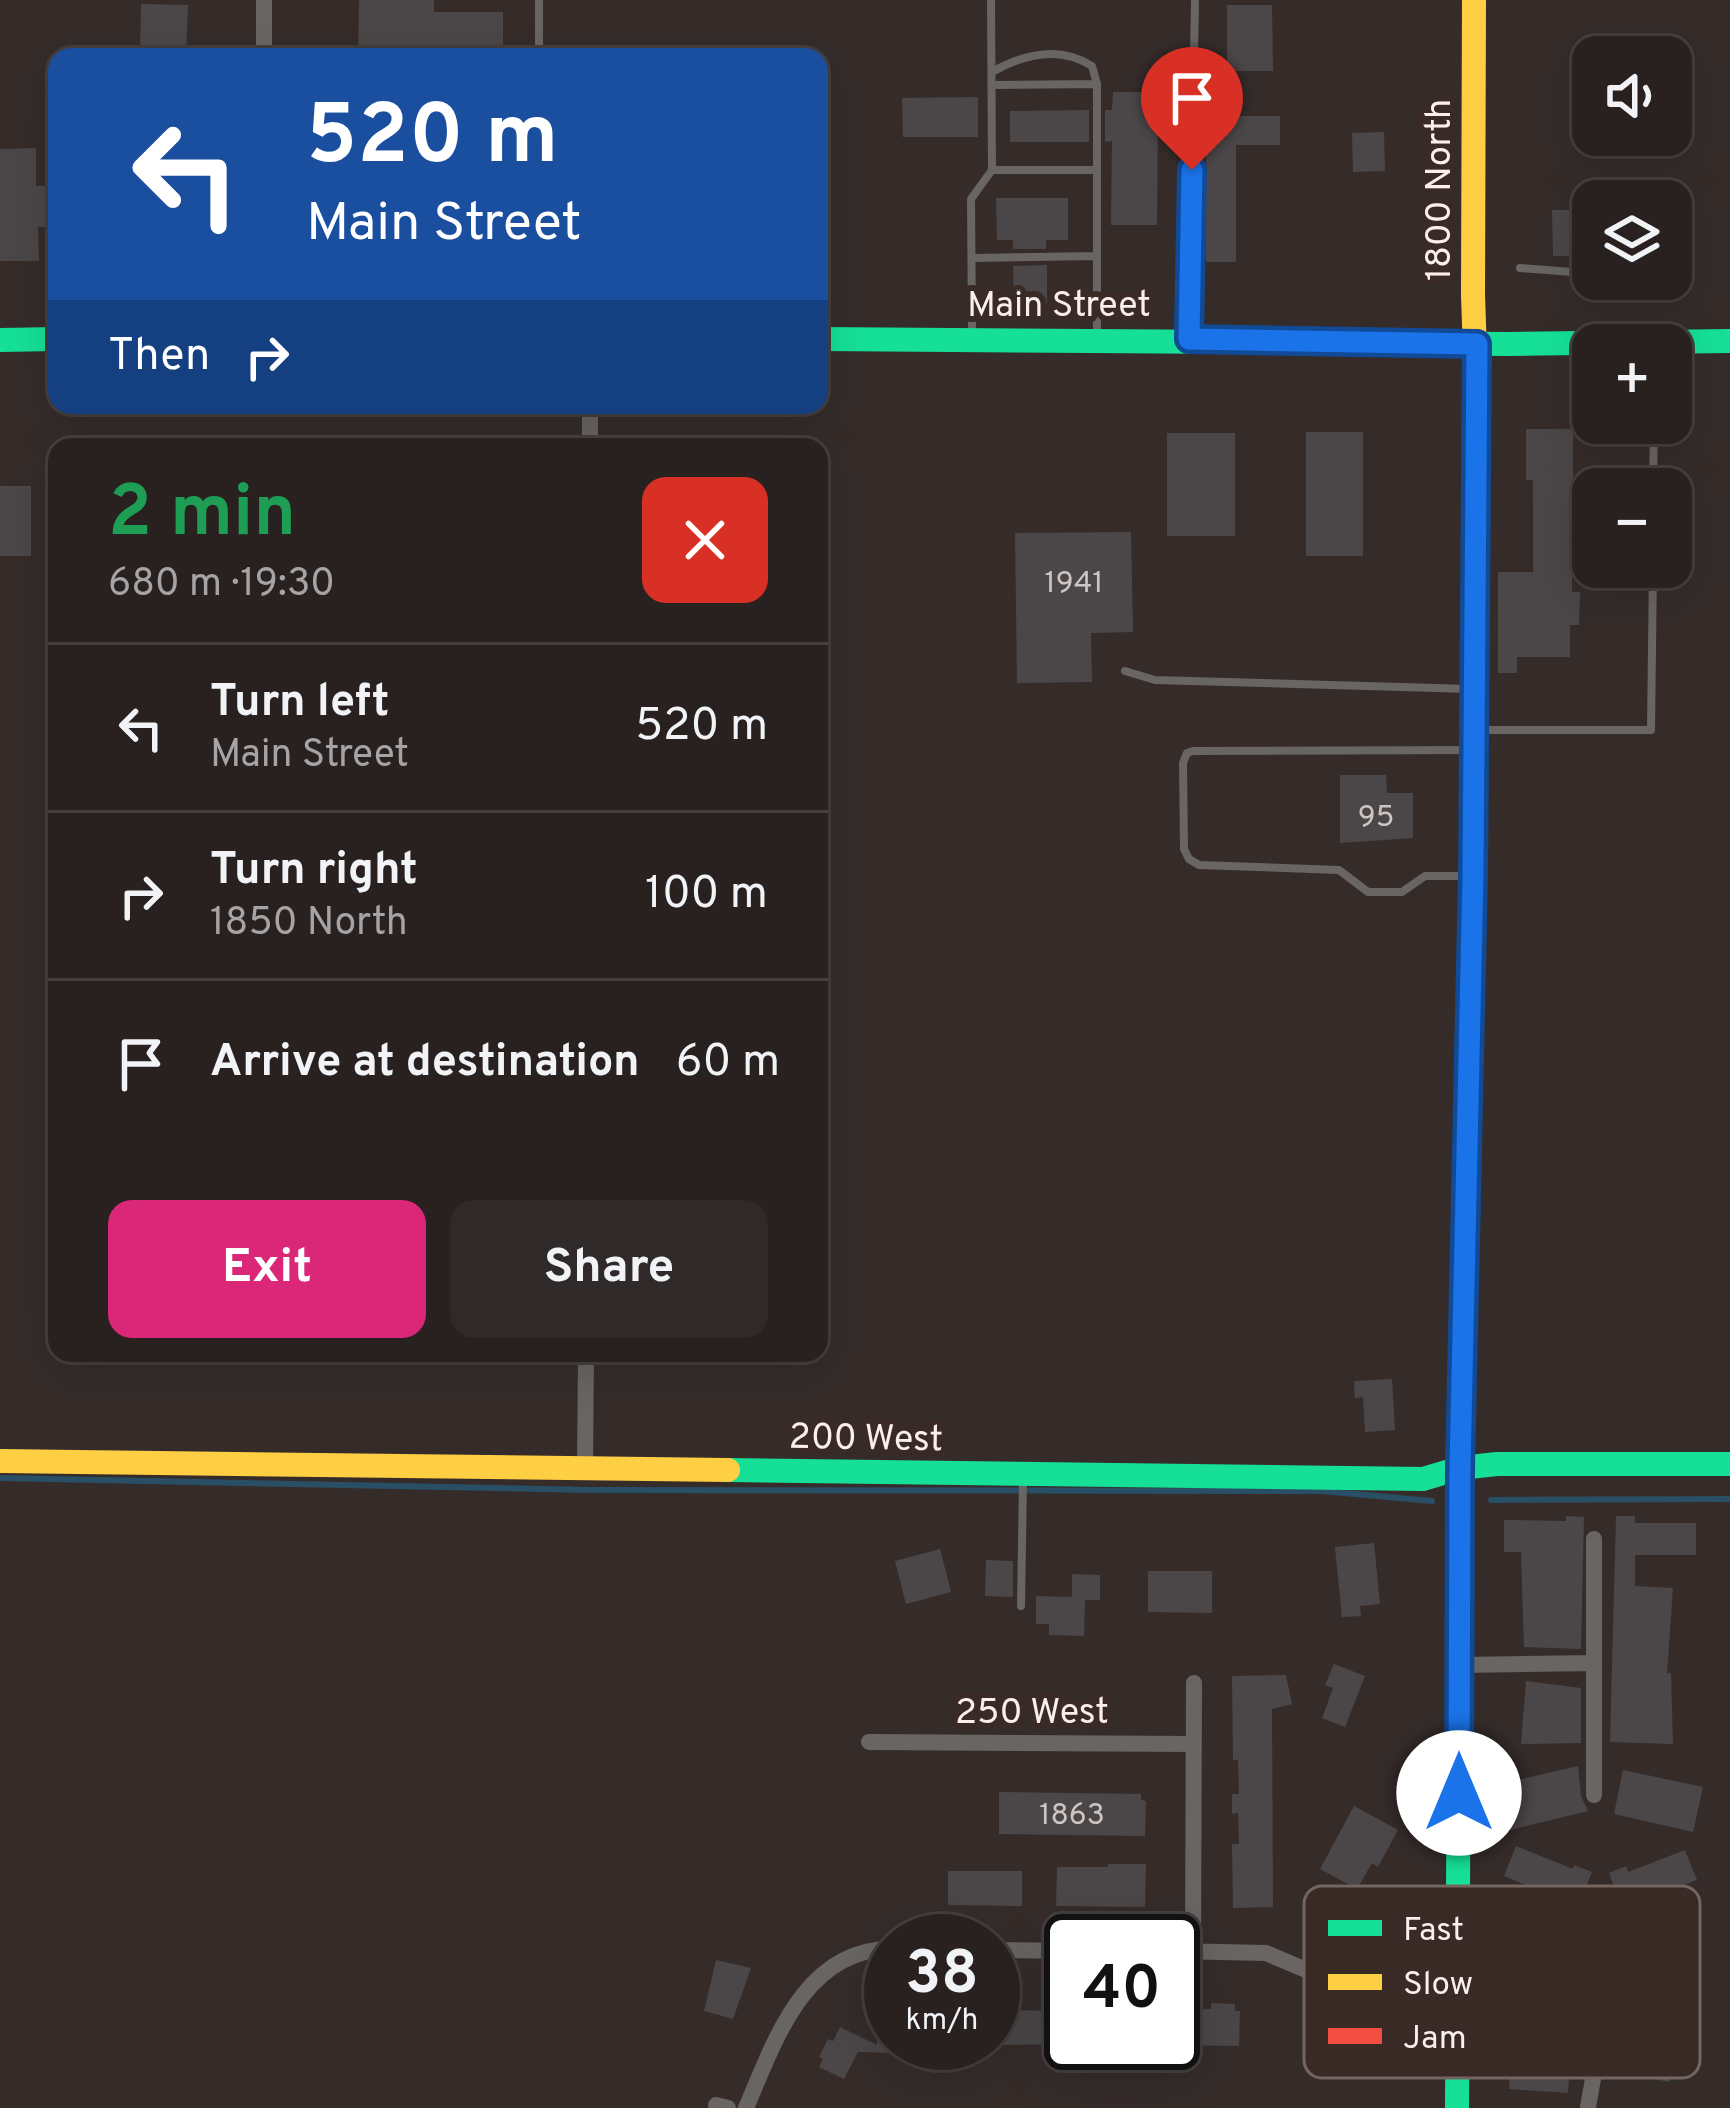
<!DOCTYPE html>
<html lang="en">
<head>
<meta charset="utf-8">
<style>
	:root { --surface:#282120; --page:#302929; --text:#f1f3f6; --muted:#a5a3a5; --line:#443e3e; --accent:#db2777 }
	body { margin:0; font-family:Overpass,sans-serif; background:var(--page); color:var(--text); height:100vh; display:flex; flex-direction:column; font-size:45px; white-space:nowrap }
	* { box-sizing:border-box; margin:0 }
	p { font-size:39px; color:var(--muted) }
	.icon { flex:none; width:66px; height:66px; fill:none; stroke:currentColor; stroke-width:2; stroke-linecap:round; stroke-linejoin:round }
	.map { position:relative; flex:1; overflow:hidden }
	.details { position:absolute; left:48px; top:438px; width:780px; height:924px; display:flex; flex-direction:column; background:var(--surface); border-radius:24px; box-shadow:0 12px 48px #0002,0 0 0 3px var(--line) }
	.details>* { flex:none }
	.top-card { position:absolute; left:48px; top:48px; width:780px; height:366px; border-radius:24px; box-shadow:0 12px 48px #0002,0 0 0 3px var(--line); background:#1a4fa0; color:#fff; overflow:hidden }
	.fabs { position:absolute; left:1572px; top:36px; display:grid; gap:24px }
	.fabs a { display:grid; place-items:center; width:120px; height:120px; border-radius:24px; background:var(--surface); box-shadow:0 12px 48px #0002,0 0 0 3px var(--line); font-size:60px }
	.speed { position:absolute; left:864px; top:1914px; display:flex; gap:24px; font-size:60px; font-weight:700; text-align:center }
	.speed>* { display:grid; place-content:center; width:156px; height:156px; border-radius:50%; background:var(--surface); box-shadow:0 12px 48px #0002,0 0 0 3px var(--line); line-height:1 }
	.speed small { font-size:30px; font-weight:400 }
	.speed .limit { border:6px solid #111; border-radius:18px; background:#fff; color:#111 }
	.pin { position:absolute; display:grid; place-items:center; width:102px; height:102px; color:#fff; margin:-123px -51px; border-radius:50% 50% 50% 0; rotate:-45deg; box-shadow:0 0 12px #0007 }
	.pin .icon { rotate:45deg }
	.me { position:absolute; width:132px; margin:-66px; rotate:0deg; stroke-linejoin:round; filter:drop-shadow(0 0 9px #0008) }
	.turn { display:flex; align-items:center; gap:42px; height:252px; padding:0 60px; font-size:54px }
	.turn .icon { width:156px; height:156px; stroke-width:2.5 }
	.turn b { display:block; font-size:84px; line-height:102px }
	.then { display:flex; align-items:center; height:114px; padding:0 60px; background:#0003; gap:24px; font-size:45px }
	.round { display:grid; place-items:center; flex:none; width:126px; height:126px; border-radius:24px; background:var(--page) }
	.summary { display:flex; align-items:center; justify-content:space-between; height:204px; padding:0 60px }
	h1 { font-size:72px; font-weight:700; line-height:90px; color:#1e9e55 }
	.action { display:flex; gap:24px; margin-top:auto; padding:24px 60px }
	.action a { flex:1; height:138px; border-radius:24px; background:var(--accent); color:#fff; font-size:48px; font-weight:700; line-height:138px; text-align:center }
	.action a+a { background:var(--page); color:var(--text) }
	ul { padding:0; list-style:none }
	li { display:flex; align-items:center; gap:36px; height:168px; padding:0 60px; border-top:3px solid var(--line) }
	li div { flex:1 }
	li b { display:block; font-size:45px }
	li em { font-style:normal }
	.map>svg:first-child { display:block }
	.green { fill:#415241 }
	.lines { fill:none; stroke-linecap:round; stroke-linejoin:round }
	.stream { stroke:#294f67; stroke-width:6 }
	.building { fill:#4b4749 }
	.lane { stroke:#686563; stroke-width:8 }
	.street { stroke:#686563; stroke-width:16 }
	.fast { stroke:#16e098; stroke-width:24 }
	.slow { stroke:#ffcf43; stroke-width:24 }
	.jam { stroke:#f24e42; stroke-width:24 }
	.route-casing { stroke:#114b97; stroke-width:30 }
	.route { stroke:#1a73e8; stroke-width:21 }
	.labels { text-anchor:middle; stroke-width:12; stroke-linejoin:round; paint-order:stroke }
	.number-label { font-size:30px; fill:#cec5c2 }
	.street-label { font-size:36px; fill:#faefeb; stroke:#392a25 }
	.key { fill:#392a25; stroke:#736560; stroke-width:3 }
	.key-label { font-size:33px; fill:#faefeb }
</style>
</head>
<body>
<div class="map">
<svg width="1730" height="2108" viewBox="0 0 1730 2108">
	<rect width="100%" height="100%" fill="#352c2a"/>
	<!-- green -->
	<path class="green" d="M1640,1991L1688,2002L1669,2082L1621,2071Z"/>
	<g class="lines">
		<!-- stream -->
		<path class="stream" d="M0,1478L590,1490L1322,1491L1432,1501
			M1491,1500L1730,1499"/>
	</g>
	<!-- building -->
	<path class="building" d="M359,0H434V12H503V54L358,57Z
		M141,4L188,5L186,57H140Z
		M1227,5H1272L1273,71H1227Z
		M1113,92H1158L1157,225H1111L1112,141L1105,142V110H1112Z
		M978,97V137H903L902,98Z
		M1089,110V142H1010V111Z
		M1206,116H1280V145H1236V262H1206Z
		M1384,132L1385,171L1353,172L1352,133Z
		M36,148V186H50L51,227H38L39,261H0V149Z
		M996,198H1068V240H1046V249H1013V240H997Z
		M1552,210H1582L1583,256H1553Z
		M1047,265V304H1014L1013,266Z
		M1526,429H1573V490H1593V546H1572V592H1580L1579,625H1570V657H1517V673H1498V572H1533V480H1526Z
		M1306,432H1363V556H1306Z
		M1167,433H1235V536H1167Z
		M0,486H31V556H0Z
		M1131,532L1133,632L1091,633L1092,682L1017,683L1015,533Z
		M1340,775H1386L1387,793H1413V838L1340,843Z
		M1392,1379L1395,1430L1365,1432L1363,1397L1355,1398L1354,1381Z
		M1566,1516L1584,1517L1581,1649L1524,1647L1521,1552H1504V1520L1566,1521Z
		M1616,1516H1635V1523H1696V1555H1635V1586L1673,1588L1667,1673H1671L1673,1744L1610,1742Z
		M1374,1543L1380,1604L1360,1606L1361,1616L1342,1617L1335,1547Z
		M940,1549L951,1592L906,1604L895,1561Z
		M986,1560L1013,1561V1597L985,1596Z
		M1148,1571H1212V1613L1148,1612Z
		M1072,1574L1100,1575V1600H1085L1084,1636L1049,1635V1624H1036V1596L1072,1597Z
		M1334,1664L1365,1676L1345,1727L1322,1718L1333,1688L1325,1685Z
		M1286,1675L1292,1704L1272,1709L1273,1907L1233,1908L1232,1844H1239L1238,1813L1232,1814V1794H1239L1238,1760H1233L1232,1676Z
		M1526,1681L1581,1688V1743L1521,1744Z
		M1578,1766L1581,1796L1588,1811L1510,1830L1500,1784Z
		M1623,1770L1703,1787L1693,1832L1614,1814Z
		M999,1792L1141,1794V1800L1146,1801L1145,1836L999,1834Z
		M1354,1806L1398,1830L1378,1867L1372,1863L1357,1889L1320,1869Z
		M1516,1846L1573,1869L1574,1865L1592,1872L1578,1906L1504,1876Z
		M1685,1850L1697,1880L1623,1909L1609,1873L1626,1866L1628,1872Z
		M1108,1864H1146L1145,1907L1056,1906L1057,1867H1108Z
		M948,1871H1022V1906L948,1905Z
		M716,1960L751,1968L733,2019L704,2011Z
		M1049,2002H1071V2044L993,2045V2003H1016V2010L1049,2011Z
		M1211,2003L1235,2004V2011H1240L1239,2046L1173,2045V2010L1211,2009Z
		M877,2007L891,2008L892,2053L858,2052L844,2079L819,2067L823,2059L819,2057L828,2039L833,2041L840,2027L877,2045Z
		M1514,2020L1573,2026L1568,2093L1509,2089Z"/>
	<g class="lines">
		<!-- lane -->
		<path class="lane" d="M539,0V57
			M992,72C1024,54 1059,45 1092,66L1097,84V334
			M992,85L1097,84
			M992,170H1097
			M972,258L1097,256
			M1520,268L1572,272L1593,263
			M972,331L971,199L992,170L991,0
			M1189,334L1195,0
			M1653,489L1654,423
			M1125,671L1155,680L1471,689
			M1480,730H1651L1653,567
			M1468,876H1425L1402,892H1368L1339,870L1199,865L1189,859L1184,849L1183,763L1187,753L1193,751L1473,750
			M1021,1606L1023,1481"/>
		<!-- street -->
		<path class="street" d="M264,57V0
			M590,447V405
			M585,1467L586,1353
			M1594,1539V1795
			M1459,1665L1594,1663
			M869,1742L1194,1744
			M993,1950L1071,1951
			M1173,1951L1266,1953L1377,2000L1605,2012
			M1193,1951L1194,1683
			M716,2105L728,2108
			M1588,2107L1605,2012L1601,1908
			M746,2108C774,2043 804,1949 891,1949"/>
		<!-- fast -->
		<path class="fast" d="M819,339L1509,344L1730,341
			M0,340L57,339
			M728,1470L1423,1479L1460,1468L1497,1464H1730
			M1457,2108L1460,1468L1475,750"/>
		<!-- slow -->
		<path class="slow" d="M1474,0L1473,295L1478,439
			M0,1461L728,1470"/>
		<!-- jam -->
		<path class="jam" d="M1475,750L1478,439"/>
	</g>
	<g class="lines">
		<defs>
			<path id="route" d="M1192,170L1189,339L1477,344L1473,876L1460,1468L1459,1793"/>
		</defs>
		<!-- route casing -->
		<use href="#route" class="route-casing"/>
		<!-- route -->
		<use href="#route" class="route"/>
	</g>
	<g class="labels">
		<!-- number labels -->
		<g class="number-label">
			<text x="1074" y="592">1941</text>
			<text x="1376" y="826">95</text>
			<text x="1072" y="1824">1863</text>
		</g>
		<!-- street labels -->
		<g class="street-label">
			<text transform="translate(1437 190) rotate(-90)" y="13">1800 North</text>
			<text x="1059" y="316">Main Street</text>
			<text transform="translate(866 1436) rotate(1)" y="13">200 West</text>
			<text x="1032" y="1723">250 West</text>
		</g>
	</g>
	<!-- legend -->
	<rect x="1304" y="1886" width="396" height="192" rx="18" class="key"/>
	<rect x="1328" y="1920" width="54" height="16" fill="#16e098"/>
	<rect x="1328" y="1974" width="54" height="16" fill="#ffcf43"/>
	<rect x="1328" y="2028" width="54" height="16" fill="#f24e42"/>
	<g class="key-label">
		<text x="1403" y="1940">Fast</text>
		<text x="1403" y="1994">Slow</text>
		<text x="1403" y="2048">Jam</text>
	</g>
</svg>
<div class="fabs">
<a><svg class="icon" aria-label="sound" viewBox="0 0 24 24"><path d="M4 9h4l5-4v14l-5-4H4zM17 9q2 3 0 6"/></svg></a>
<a><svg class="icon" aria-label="layers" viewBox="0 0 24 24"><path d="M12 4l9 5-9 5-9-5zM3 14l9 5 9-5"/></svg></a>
<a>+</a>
<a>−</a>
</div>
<div class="speed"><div>38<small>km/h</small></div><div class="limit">40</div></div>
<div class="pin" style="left:1192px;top:170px;background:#d93025"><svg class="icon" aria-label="arrive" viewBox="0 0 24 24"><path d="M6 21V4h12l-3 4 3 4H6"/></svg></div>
<svg class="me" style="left:1459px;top:1793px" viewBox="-20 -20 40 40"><circle r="19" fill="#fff"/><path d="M0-13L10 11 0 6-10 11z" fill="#1a73e8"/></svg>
<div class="top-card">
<div class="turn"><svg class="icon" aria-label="left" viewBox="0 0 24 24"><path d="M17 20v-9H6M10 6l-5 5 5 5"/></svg><div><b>520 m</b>Main Street</div></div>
<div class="then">Then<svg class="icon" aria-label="right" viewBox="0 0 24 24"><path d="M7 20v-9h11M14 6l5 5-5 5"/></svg></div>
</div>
<section class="details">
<div class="summary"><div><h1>2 min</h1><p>680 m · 19:30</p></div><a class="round" style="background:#d93025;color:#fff"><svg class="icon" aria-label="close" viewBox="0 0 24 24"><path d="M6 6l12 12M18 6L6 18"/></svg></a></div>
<ul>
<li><svg class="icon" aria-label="left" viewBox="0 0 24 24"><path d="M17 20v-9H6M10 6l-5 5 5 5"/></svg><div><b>Turn left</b><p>Main Street</p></div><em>520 m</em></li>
<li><svg class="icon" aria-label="right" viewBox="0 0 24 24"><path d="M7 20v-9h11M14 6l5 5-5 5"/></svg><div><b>Turn right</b><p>1850 North</p></div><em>100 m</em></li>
<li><svg class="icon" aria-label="arrive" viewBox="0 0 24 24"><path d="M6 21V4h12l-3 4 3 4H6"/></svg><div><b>Arrive at destination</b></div><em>60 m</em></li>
</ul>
<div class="action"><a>Exit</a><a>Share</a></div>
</section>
</div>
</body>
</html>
